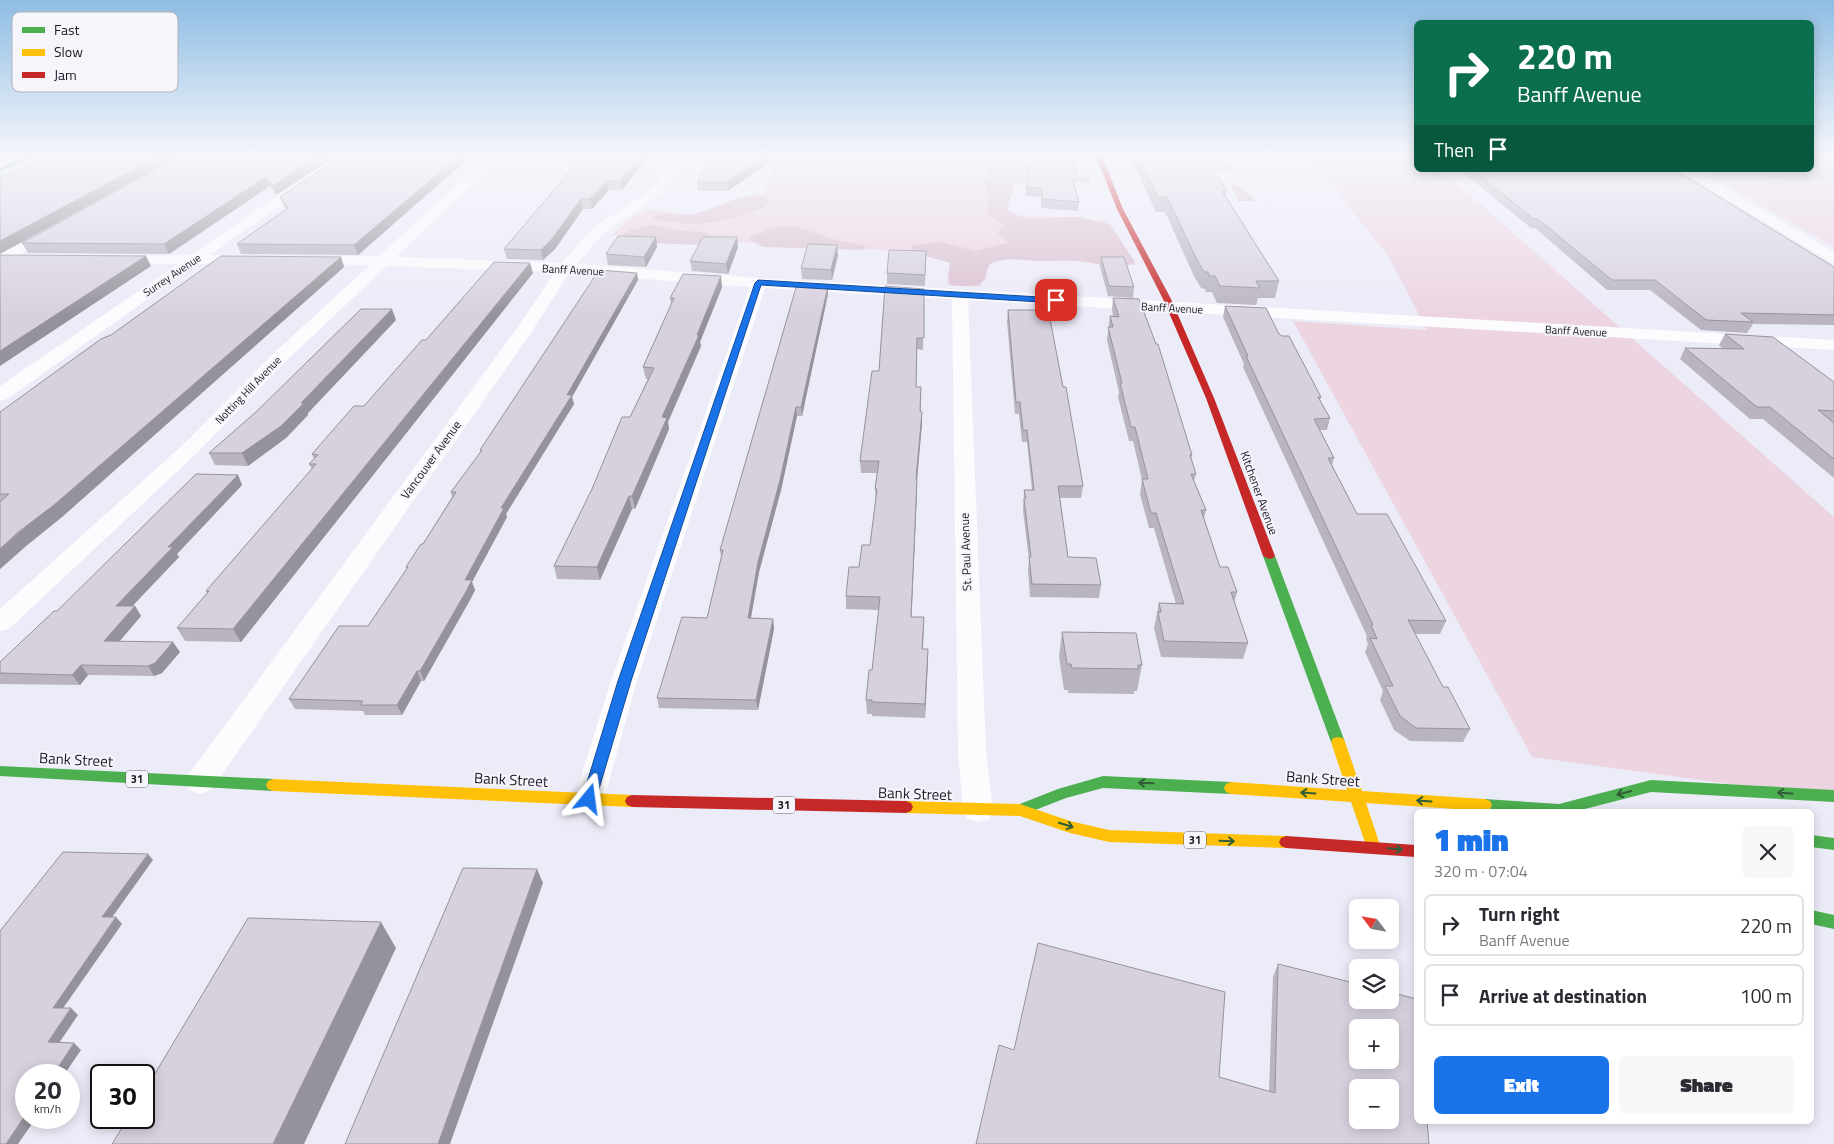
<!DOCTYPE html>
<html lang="en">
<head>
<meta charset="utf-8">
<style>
	:root { --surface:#fff; --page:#f7f7f7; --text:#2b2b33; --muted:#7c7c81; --line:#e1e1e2; --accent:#1a73e8 }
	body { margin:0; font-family:"Titillium Web",sans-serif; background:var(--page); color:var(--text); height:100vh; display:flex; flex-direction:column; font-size:19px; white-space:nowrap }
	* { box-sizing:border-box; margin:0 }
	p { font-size:16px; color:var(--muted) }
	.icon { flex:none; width:28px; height:28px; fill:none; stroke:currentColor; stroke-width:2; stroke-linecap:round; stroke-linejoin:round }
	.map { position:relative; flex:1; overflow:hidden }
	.drawer { position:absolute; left:1414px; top:809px; width:400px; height:315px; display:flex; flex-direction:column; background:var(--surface); border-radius:8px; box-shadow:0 2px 12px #0003 }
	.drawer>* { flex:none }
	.banner { position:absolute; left:1414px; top:20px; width:400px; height:152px; border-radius:8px; box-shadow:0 2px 12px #0003; background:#0b6e4f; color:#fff; overflow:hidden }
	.needle { width:32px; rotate:301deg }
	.controls { position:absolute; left:1349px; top:899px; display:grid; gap:10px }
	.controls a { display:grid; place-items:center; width:50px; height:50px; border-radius:8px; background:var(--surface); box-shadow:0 2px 12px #0003; font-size:25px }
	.speed { position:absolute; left:15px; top:1064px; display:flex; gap:10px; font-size:25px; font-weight:700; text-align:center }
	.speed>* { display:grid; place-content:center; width:65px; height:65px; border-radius:50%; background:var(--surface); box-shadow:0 2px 12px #0003; line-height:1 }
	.speed small { font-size:12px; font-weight:400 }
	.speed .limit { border:2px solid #111; border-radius:8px; background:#fff; color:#111 }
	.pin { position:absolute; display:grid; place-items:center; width:42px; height:42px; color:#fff; margin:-21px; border-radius:10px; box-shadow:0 2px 8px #0006 }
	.me { position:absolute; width:55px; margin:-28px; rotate:16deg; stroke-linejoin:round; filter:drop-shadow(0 0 4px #0008) }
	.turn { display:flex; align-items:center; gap:18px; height:105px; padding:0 20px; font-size:22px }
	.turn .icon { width:65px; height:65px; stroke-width:2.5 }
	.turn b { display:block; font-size:35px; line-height:42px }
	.then { display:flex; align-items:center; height:48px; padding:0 20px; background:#0003; gap:10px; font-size:19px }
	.round { display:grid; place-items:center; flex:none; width:52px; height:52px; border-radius:8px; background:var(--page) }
	.overview { display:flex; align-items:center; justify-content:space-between; height:85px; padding:0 20px }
	h1 { font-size:30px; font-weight:800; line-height:38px; color:var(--accent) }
	.cta { display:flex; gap:10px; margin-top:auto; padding:10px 20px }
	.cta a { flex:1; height:58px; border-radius:8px; background:var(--accent); color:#fff; font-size:20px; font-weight:800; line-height:58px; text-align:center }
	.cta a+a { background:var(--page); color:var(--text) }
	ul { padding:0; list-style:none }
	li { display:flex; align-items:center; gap:15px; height:62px; margin:0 10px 8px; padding:0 10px; border:2px solid var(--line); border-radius:8px }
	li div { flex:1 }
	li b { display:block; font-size:19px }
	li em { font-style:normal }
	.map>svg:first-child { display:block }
	.green { fill:#ecd4e1 }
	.forest { fill:#dac1cf }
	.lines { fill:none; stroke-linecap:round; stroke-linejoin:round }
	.street { fill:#fcfcfe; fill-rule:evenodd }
	.fast { fill:#4caf50; fill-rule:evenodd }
	.slow { fill:#ffc107; fill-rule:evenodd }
	.jam { fill:#c62828; fill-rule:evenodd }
	.wall { fill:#b9b4bf }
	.shaded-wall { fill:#96929b }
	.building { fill:#d7d1de; stroke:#96929b; fill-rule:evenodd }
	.oneway { stroke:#315d38 }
	.route { fill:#1a73e8; stroke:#114b97 }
	.labels { text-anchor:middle; stroke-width:4; stroke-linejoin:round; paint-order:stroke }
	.far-street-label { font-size:11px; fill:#1b1a24; stroke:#f6f5fb }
	.shield { fill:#f6f5fb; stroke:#5d5c64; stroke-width:1 }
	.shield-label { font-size:11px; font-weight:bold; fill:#1b1a24 }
	.street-label { font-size:12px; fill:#1b1a24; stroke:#f6f5fb }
	.near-street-label { font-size:15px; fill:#1b1a24; stroke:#f6f5fb }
	.key { fill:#f6f5fb; stroke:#b4b3ba; stroke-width:1 }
	.key-label { font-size:14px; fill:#1b1a24 }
</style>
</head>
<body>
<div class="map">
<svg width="1834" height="1144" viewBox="0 0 1834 1144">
	<rect width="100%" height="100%" fill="#ecebf8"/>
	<!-- green -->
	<path class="green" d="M779,156H990L997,214L1106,220L1136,265L983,255L981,287L947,285L953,254L612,235L627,221L646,209L692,215L759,206Z
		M1309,156H1416V170H1442L1834,517V798L1532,757L1293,321L1427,330L1389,257L1346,204L1337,188Z
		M1811,156H1834V247L1700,170H1811Z"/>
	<!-- forest -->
	<path class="forest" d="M985,156H1022L1024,163C1042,164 1058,176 1075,178C1080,178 1084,174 1090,176L1089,183H1086L1041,180L1015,184C1013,195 1009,197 1008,210C1028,226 1056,215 1079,217C1089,219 1099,223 1110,224L1135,262C1120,272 1095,262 1078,261C1065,260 1053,261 1040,261C1025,261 1007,257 994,262C978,268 1001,291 951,285L948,277L950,263L912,252L911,247L913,245L942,242L975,251L1007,243V241L997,233L1005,225L988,214L989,196L984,182L989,170Z
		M1206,156H1213L1233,167L1232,170L1225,172L1214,170L1204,157Z
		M1811,156H1834V179L1789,180L1736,170H1811Z
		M1232,184L1242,187L1256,201H1238L1232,189Z
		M754,195L764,196L770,202C756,215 710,224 692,224C679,223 666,221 653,220L652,217C669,212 685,217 702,212C719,206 735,197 754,195Z
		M654,225L680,231L702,232L715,237L703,245L622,242L623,234L631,230Z
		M783,226C800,226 811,231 826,237C839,241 853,243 866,246L863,250L763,247L750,240L752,236L772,228Z"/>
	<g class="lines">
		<!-- street -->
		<path class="street" d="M337,156H350L210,255L247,256L252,257L254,260L252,263L197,264L7,399L0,401V386L178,264L116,263L111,262L109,259L111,256L191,255Z
			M489,156H502L396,257L561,263L597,225L643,196L657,184L673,156H685C667,199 643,204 608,230C597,239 587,253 577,264L759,278L1834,340V350L968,300L986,751L993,810L989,819L978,822L967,819L963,810L958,751L952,299L765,288L637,681L604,799L600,808L589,811L578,808L574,799L611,681L750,287L569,273L531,333L211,790L200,794L189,790L185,782L189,774L518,327L555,272L387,266L285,362L199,451L9,629L0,631V609L185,443L273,354L370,265L311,264L306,263L304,260L306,257L379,256Z
			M1678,170H1693L1834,252V262L1829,261Z
			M53,227L58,228L60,231L58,234L0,264V254Z"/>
		<!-- fast -->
		<path class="fast" d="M27,156H34L0,172V168Z
			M1269,553L1275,556L1345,742L1343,746L1338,747L1333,746L1331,742L1263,556Z
			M0,766L273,779L278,781L280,785L278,789L273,791L0,776Z
			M1103,776L1231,782L1236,784L1238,788L1236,792L1231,794L1103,788L1066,798L1020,816L1015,814L1013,810L1015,806L1058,789Z
			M1651,780L1834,790V802L1651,792L1577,811H1491L1480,809L1478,805L1480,801L1485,799L1559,804Z
			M1811,835L1834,838V850L1811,847Z
			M1811,910L1834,915V929L1811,924Z"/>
		<!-- slow -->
		<path class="slow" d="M1338,737L1343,738L1345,742L1362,791L1485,799L1490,801L1492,805L1490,809L1485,811L1366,803L1381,848L1379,852L1374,854L1369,852L1367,848L1351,802L1231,794L1226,792L1224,788L1226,784L1231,782L1347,790L1331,742L1333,738Z
			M273,779L632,795L637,797L639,801L637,805L632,807L273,791L268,789L266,785L268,781Z
			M906,801L1020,804L1070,821L1109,830L1286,836L1291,838L1293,842L1291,846L1286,848L1109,842L1070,833L1020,816L906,813L901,811L899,807L901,803Z"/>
		<!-- jam -->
		<path class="jam" d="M1096,156H1102L1123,209L1171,299L1214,398L1275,556L1273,558L1269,559L1263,556L1206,398L1163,299L1117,209Z
			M632,795L906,801L911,803L913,807L911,811L906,813L632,807L627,805L625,801L627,797Z
			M1286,836L1416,845V857L1286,848L1281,846L1279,842L1281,838Z"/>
	</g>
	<!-- wall -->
	<path class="wall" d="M180,156H335L276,195L270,186L169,254L28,253L22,243Z
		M341,156H471L358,255L241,254L237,244L286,210L284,206L280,197Z
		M538,156H548L543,161Z
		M570,156H649L622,190H609L592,209H583L555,249L543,260L507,259L504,249L577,162Z
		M1026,156H1073L1072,161L1076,178L1075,186L1079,202L1078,211L1041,208V197L1025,196L1026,187L1031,162H1026Z
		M1130,156H1204L1227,191L1226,196L1279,281L1275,298H1258L1256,305L1217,303L1212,292H1206L1205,289L1201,288L1194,276L1165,212H1156Z
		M773,160L728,191H698L697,182Z
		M1460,170H1675L1834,267V325L1753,324L1747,333L1701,330L1650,290H1607L1535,228H1531Z
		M656,237L657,247L646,267L608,265L606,254Z
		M737,237L738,247L728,274L692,271L690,261Z
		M926,251L925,286L887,284V273Z
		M838,255L832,280L802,279L801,268Z
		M341,257L344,267L62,517L26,546L0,569V412Z
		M1101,257L1134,287L1133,298L1108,296L1100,267Z
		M533,273L241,642L185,641L177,628L207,593L206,591L312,469L309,464L314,459L312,454L364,406L426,340Z
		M637,273L638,280L572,397L574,404L506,514L507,517L472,582L475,590L470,600L424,681H421L402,715H365L363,711L295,709L289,699L368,626L407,570L406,567L423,544L452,497L451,492L481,452L480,450Z
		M828,286V294L802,416H797L781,490L759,572L751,618L773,619L774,629L758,710L659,708L657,698L707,618L721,557L720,550Z
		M722,287L700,342L701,346L668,422L669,429L635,509H632L600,580L557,579L554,566L630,417L648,379H646L643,367L671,305L670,298Z
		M924,289L923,350L917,349L916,387H921V411L922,423L917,479V491L911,617L924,630L923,649H928L925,718L872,716V714H867L866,700L872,670L879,610L846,609V596L870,545L876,500L875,489L877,473H861L860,461Z
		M1113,298L1192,455L1191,459L1196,474L1194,481L1206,510L1204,518L1220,567L1237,592L1234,603L1248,643L1243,659L1161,657L1154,628L1159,603L1176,604L1154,528H1149L1140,494L1142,480L1133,441H1129L1118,397L1119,392L1107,340L1110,316H1113L1112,310Z
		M1225,306L1279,334L1321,397L1320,401L1330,418L1327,430H1320L1334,458L1332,465L1357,514L1446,621L1440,634H1415L1443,687L1470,729L1463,742L1410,741L1394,730L1380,700L1383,691L1365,652L1368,644L1366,639L1367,636L1243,367L1244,364L1223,317Z
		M1008,310L1045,319L1083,486L1081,498H1060L1068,557L1101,585L1099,598L1030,597L1028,570L1029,560L1023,511L1024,490H1032L1027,442H1022L1019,414H1015L1007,321Z
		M396,320L308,413V415L286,438L248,466L215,465L209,453Z
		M1725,334L1834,382V478L1763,419H1750L1680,359L1685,348L1723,349L1719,345Z
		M238,475L242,485L177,554L179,557L132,606H135L141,616L120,641L180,652L162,673L154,676L88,675L80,685L0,684V662L57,611Z
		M1062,632L1142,665L1137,691H1134V694L1068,693V690H1064L1059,657Z
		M1278,964L1416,1121L1014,1050L1219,1077L1269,1091L1273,977Z"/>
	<!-- shaded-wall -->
	<path class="shaded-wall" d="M159,156H179L0,254V241Z
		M319,156H335L276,195L273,186Z
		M459,156H471L358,255L354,245Z
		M542,156H548L543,161Z
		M641,156H649L622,190L620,181Z
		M766,156H773V160L728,191L727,182Z
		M266,177L270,186L169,254L164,244Z
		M607,181L609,190L592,209L590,199Z
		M581,199L583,209L555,249L543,260L541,250Z
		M656,237L657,247L646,267L644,257Z
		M737,237L738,247L728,274L726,264Z
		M837,245L838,255L832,280L831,270Z
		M146,256L151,266L0,366V351Z
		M341,257L344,267L62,517L26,546L0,569V549Z
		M530,263L533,273L241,642L233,629Z
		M637,273L638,280L572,397L574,404L506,514L507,517L472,582L475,590L470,600L424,681L420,671L501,508Z
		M721,276L722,287L700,342L701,346L668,422L669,429L635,509L632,496L662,417Z
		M828,286V294L802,416L801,407Z
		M392,309L396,320L308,413V415L286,438L248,466L242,453L301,403Z
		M796,407L797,416L781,490L759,572L749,628L748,618L758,562Z
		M922,412V423L916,491V479Z
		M238,475L242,485L177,554L179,557L123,616L116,606L168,547Z
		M917,479V491L911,630V617Z
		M629,496L632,509L600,580L597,567Z
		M135,606L141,616L111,651L104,641Z
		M773,619L774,629L758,710L756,700Z
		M173,642L180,652L162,673L154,676L148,666Z
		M928,649V662L925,718V704Z
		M81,665L88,675L80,685L72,675Z
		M417,671L421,681L402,715L397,705Z
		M148,854L153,860L108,923L102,917Z
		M537,869L543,883L450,1144H438Z
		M116,917L122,924L59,1014L53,1008Z
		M381,922L396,948L304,1144H273Z
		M71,1008L78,1015L55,1049L48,1042Z
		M74,1043L81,1050L64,1075H53Z
		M26,1114V1118H36L18,1144H6Z"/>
	<!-- building -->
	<path class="building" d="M48,156H159L0,241V174L7,175Z
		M180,156H319L273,186L266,177L164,244L22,243Z
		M341,156H459L354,245L237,244L288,208L280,197Z
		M578,156H641L620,181H607L590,199H581L552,239L541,250L504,249L581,158Z
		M711,156H766L727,182H697Z
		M1032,156H1073L1072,161L1076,162V178L1073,181L1079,202L1042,199V188L1026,187Z
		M1138,156H1204L1227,191H1222L1279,281H1256L1260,288L1220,286L1215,276H1209L1208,272H1204L1197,260L1167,197H1158Z
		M1473,170H1675L1834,267V315L1741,313L1753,322L1706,320L1655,280H1612L1538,219H1534Z
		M618,236L656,237L644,257L606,254Z
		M703,237H737L726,264L690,261Z
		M808,244L837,245L831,270L801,268Z
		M889,250L926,251L925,275L887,273Z
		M0,255L146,256L0,351Z
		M221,256L341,257L54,505L17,533L0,549V502L9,494H0V412L101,339L111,335Z
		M1101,257H1124L1134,287L1109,286Z
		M494,262L530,263L233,629L177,628L209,591H206L316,464H309L318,455L312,454L354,406H364L422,340H426Z
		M599,270L637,273L567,395H572L501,508H504L465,580H472L467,590L420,671H417L397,705H360L363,701L289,699L339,626H368L408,567H406L421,544H423L456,492H451L482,450H480Z
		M683,274L721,276L697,335H699L662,417L667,418L632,496H629L597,567L554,566L592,489L622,417H630L654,368L643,367L674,298H670Z
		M797,284L828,286L801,407H796L780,480L758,562L748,618L773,619L756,700L657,698L682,617L707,618L723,550H720Z
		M885,286L924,289V338H917L916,387H921L920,411L922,412L916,479H917L911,617H924L922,649H928L925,704L872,702V700H866L869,670H872L880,597L846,596L849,567H859L862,545H870L877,489H875L879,461H860L872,371H879Z
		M1113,298L1139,299L1156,344H1158L1192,455H1190L1196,474H1191L1206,510H1201L1220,567H1228L1237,592H1231L1248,643L1164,641L1158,612H1161L1159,603L1184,604L1156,513H1151L1142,479H1148L1135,427H1131L1120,383H1122L1108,327H1113L1110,316L1119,317Z
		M1225,306L1266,308L1279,334L1282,336H1289L1321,397H1318L1330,418L1314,419L1334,458H1328L1357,514H1387L1446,621L1408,620L1443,687H1448L1470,729L1416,728L1400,716L1385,686H1393L1370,638L1377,639L1371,625H1373L1246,356H1248Z
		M361,309H392L301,403H304L281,426L242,453H209L257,411Z
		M1008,310H1043L1045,319H1050L1063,387H1066L1083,486H1058L1068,557L1096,558L1101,585L1032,584L1029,557H1031L1024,499L1026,498L1024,490H1034L1027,430H1023L1020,402H1016Z
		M1725,334L1773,337L1834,382V411L1818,410L1834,423V459L1770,407H1757L1685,348L1744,349Z
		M196,474L238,475L168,547H173L116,606H135L104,641L173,642L155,663L148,666L81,665L72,675L0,673V662L54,611H57Z
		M1062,632L1136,633L1142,665H1138V669L1072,668L1071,664H1067Z
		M63,852L148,854L102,917H116L53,1008H71L48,1042L74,1043L53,1075H26V1114L6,1144H0V931Z
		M463,868L537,869L438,1144H345Z
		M248,918L381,922L273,1144H112L128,1118H144V1092Z
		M1038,943L1225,992L1219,1077L1275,1093L1278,964L1358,984V1000H1390V992L1416,999V1121H1427L1429,1144H976L999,1045L1014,1050ZM1358,1028H1390V1060H1358ZM1358,1088H1390V1120H1358Z"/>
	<!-- one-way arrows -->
	<defs><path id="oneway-shaft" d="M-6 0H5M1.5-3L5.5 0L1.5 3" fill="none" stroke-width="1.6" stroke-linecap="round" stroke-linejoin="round" transform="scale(1.25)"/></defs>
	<g class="oneway">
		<use href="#oneway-shaft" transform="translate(1146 783) rotate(-178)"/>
		<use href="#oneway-shaft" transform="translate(1308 793) rotate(-176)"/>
		<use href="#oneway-shaft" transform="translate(1624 793) rotate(165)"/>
		<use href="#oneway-shaft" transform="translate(1785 793) rotate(-177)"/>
		<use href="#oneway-shaft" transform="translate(1424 801) rotate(-176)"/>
		<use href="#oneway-shaft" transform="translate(1066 825) rotate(17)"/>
		<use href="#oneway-shaft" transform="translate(1227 841) rotate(2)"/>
		<use href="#oneway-shaft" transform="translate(1395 849) rotate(5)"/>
	</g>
	<!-- sky -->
	<linearGradient id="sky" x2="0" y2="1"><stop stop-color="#8ebde3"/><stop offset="0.49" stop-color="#f6f6fc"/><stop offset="1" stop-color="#f6f6fc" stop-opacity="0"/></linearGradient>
	<rect width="1834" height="316" fill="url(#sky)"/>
	<!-- route -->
	<path class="route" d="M758,280L1056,298L1060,300L1056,303L761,285L631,681L596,799L594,803L589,805L584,803L582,799L618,681L755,283Z"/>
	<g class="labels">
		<!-- far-street labels -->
		<g class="far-street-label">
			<text transform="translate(573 270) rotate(3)" y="4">Banff Avenue</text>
			<text transform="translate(172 275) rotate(-34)" y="4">Surrey Avenue</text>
			<text transform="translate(1172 308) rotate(3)" y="4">Banff Avenue</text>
			<text transform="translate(1576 331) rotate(3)" y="4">Banff Avenue</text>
			<text transform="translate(248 390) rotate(-46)" y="4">Notting Hill Avenue</text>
		</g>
		<!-- shield labels -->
		<g class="shield">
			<rect x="126" y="770.5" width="22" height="17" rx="4"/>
			<rect x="773" y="796.5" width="22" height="17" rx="4"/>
			<rect x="1184" y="831.5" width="22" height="17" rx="4"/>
		</g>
		<g class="shield-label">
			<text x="137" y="783">31</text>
			<text x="784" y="809">31</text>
			<text x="1195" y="844">31</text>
		</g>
		<!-- street labels -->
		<g class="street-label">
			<text transform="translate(431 460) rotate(-54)" y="4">Vancouver Avenue</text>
			<text transform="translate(1259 493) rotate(70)" y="4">Kitchener Avenue</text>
			<text transform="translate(966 552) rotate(-92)" y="4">St. Paul Avenue</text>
		</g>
		<!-- near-street labels -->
		<g class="near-street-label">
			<text transform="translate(76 760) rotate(3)" y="5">Bank Street</text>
			<text transform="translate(1323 779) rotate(4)" y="5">Bank Street</text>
			<text transform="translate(511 780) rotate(3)" y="5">Bank Street</text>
			<text transform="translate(915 794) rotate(2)" y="5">Bank Street</text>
		</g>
	</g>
	<!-- legend -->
	<rect x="12" y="12" width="166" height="80" rx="8" class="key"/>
	<rect x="22" y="27" width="23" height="6" fill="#4caf50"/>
	<rect x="22" y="49" width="23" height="7" fill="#ffc107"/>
	<rect x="22" y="72" width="23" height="6" fill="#c62828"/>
	<g class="key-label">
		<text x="54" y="35">Fast</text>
		<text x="54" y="57">Slow</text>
		<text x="54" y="80">Jam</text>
	</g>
</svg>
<div class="controls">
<a><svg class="needle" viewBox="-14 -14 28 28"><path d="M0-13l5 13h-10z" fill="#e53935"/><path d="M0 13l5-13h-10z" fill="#7c7c81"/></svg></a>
<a><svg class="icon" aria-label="layers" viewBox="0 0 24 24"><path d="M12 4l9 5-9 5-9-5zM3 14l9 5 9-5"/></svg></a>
<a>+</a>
<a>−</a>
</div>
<div class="speed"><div>20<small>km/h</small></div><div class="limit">30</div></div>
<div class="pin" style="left:1056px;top:300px;background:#d93025"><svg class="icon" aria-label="arrive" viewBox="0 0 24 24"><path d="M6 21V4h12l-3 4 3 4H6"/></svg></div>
<svg class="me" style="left:589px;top:799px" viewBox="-20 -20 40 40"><path d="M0-17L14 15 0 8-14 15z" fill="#1a73e8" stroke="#fff" stroke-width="4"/></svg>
<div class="banner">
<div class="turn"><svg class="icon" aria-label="right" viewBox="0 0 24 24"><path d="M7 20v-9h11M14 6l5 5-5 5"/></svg><div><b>220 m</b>Banff Avenue</div></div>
<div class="then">Then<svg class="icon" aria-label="arrive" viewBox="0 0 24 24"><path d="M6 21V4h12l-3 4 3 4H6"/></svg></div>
</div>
<section class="drawer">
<div class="overview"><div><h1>1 min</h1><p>320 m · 07:04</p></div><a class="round"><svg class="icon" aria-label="close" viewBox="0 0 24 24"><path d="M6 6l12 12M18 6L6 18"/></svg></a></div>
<ul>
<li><svg class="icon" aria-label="right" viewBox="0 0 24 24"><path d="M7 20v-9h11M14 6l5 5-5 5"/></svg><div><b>Turn right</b><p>Banff Avenue</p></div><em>220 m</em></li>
<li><svg class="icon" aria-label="arrive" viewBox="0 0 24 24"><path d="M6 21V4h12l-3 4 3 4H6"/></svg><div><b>Arrive at destination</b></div><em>100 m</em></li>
</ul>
<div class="cta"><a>Exit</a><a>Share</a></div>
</section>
</div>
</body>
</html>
